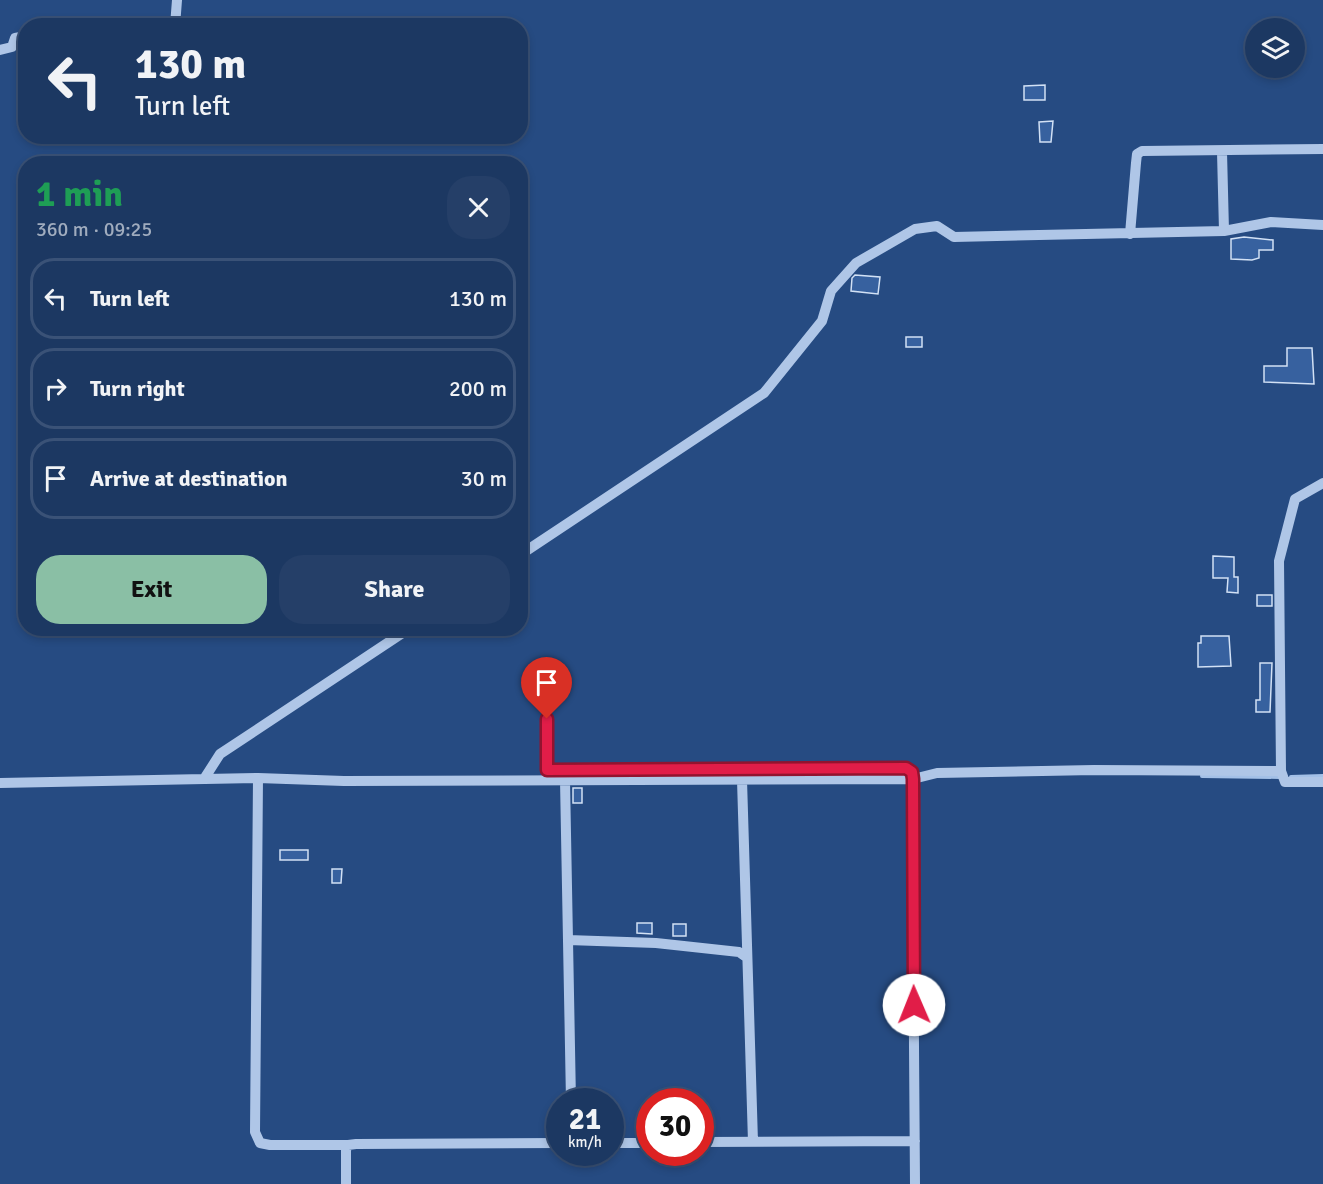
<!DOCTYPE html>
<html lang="en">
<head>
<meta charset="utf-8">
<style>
	:root { --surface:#1c3862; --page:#253f68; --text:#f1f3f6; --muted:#a0acbe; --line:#3a5277; --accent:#8abfa5 }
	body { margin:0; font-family:Signika,sans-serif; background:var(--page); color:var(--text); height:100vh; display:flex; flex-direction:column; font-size:22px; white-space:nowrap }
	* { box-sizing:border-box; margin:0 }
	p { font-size:20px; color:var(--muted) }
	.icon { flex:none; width:33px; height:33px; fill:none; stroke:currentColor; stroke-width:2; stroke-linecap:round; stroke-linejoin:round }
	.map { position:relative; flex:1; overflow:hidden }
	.sheet { position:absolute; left:18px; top:156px; width:510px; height:480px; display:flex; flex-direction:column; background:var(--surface); border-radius:24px; box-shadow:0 3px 9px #0003,0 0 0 2px var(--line) }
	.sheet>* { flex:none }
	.guide { position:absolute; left:18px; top:18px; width:510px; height:126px; border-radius:24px; box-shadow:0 3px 9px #0003,0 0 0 2px var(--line); background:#1c3862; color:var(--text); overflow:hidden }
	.tools { position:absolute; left:1245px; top:18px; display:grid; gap:12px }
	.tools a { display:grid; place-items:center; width:60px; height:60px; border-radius:50%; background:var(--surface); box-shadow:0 3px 9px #0003,0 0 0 2px var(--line); font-size:30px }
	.speed { position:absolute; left:546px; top:1088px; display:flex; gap:12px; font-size:30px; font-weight:700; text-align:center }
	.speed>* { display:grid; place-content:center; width:78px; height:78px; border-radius:50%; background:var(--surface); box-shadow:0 3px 9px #0003,0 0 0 2px var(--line); line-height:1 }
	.speed small { font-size:15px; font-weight:400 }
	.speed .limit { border:9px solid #d22; background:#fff; color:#111 }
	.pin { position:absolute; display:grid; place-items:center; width:51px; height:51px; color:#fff; margin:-62px -26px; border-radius:50% 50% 50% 0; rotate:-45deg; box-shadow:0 0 6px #0007 }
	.pin .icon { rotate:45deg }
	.me { position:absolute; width:66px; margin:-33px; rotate:359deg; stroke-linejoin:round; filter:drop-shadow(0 0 4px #0008) }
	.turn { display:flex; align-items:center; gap:21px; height:126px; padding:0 18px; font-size:27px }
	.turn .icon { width:78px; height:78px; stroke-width:2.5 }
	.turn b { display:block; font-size:42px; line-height:51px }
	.round { display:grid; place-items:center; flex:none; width:63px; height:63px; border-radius:24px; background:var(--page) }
	.head { display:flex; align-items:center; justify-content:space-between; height:102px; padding:0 18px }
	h1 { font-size:36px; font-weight:800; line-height:45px; color:#1e9e55 }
	.action { display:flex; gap:12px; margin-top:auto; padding:12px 18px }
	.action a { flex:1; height:69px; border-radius:24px; background:var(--accent); color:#111; font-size:24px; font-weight:800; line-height:69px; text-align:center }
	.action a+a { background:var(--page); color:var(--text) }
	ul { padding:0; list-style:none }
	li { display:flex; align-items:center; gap:18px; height:81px; margin:0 12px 9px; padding:0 6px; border:3px solid var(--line); border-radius:24px }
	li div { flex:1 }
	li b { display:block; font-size:22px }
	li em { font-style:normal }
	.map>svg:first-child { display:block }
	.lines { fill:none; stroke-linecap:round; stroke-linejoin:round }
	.stream { stroke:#a3c0e7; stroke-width:4 }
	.building { fill:#37619f; stroke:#d2e1f5; stroke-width:1.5 }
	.minor { stroke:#afc6e7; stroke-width:10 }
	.route-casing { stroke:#92132f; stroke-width:15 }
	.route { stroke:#e11d48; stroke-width:10 }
</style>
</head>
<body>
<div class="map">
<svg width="1323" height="1184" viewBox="0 0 1323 1184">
	<rect width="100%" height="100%" fill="#264b82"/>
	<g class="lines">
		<!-- stream -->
		<path class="stream" d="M1202,776L1280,777
			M1291,777L1323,776"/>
	</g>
	<!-- building -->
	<path class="building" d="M1045,85V100H1024V86Z
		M1053,121L1051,142H1040L1039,122Z
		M1244,237L1273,240V250H1259V258L1252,260L1231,259V239Z
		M855,275L880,277L878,294L851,291L852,278Z
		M906,337H922V347H906Z
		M1287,348H1312L1314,384L1264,382V366H1287Z
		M1213,556L1234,557V577H1238V593L1227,592L1228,578H1213Z
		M1257,595H1272V606H1257Z
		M1201,636H1229L1231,666L1198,667V643H1201Z
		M1260,663H1272L1270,712H1256V700H1260Z
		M573,788H582V803H573Z
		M280,850H308V860H280Z
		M332,869H342L341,883H332Z
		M637,923H652V934L637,933Z
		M673,924H686V936H673Z"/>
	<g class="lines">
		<!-- minor -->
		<path class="minor" d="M175,26L177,0
			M0,50L12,47L15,38L26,36
			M1222,152L1224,231
			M1130,234L1136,163L1137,154L1142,151L1323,149
			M1323,483L1295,499L1279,561L1281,771L1285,782H1323
			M520,555L764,393L822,321L831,291L856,263L915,229L937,226L954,237L1224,231L1271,222L1323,225
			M547,719V770L906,768L912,772L915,1184
			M258,778L255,1132L260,1143L270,1145H348
			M204,779L220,754L410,628
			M565,780L571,1101
			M742,780L753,1142
			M0,783L258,778L344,781L913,779L937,773L1094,770L1281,771
			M568,940L656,943L739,952L746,957
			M700,1142L915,1141
			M610,1143H650
			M346,1184V1150L348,1145L356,1144L560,1143"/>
	</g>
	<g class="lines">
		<defs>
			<path id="route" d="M547,719V770L906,768L912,772L913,779L914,1005"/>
		</defs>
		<!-- route casing -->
		<use href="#route" class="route-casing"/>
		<!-- route -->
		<use href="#route" class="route"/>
	</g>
</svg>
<div class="tools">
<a><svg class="icon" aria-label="layers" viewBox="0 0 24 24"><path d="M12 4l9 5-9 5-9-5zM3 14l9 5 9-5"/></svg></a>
</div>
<div class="speed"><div>21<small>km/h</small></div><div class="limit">30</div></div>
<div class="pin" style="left:547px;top:719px;background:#d93025"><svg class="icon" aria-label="arrive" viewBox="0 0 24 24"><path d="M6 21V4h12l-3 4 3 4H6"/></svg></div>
<svg class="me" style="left:914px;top:1005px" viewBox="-20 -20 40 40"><circle r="19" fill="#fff"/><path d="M0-13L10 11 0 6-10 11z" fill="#e11d48"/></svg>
<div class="guide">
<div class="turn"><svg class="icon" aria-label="left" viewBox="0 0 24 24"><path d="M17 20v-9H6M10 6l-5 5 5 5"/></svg><div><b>130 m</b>Turn left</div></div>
</div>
<section class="sheet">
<div class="head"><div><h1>1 min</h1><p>360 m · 09:25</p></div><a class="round"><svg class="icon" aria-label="close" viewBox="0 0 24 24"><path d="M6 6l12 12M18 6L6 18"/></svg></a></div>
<ul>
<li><svg class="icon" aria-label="left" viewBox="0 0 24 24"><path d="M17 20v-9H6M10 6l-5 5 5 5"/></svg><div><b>Turn left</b></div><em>130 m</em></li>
<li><svg class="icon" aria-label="right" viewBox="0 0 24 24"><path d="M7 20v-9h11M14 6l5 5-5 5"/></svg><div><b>Turn right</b></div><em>200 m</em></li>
<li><svg class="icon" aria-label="arrive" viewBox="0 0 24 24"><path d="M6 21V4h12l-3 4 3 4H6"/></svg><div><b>Arrive at destination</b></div><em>30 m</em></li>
</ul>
<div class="action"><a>Exit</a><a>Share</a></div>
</section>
</div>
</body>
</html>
